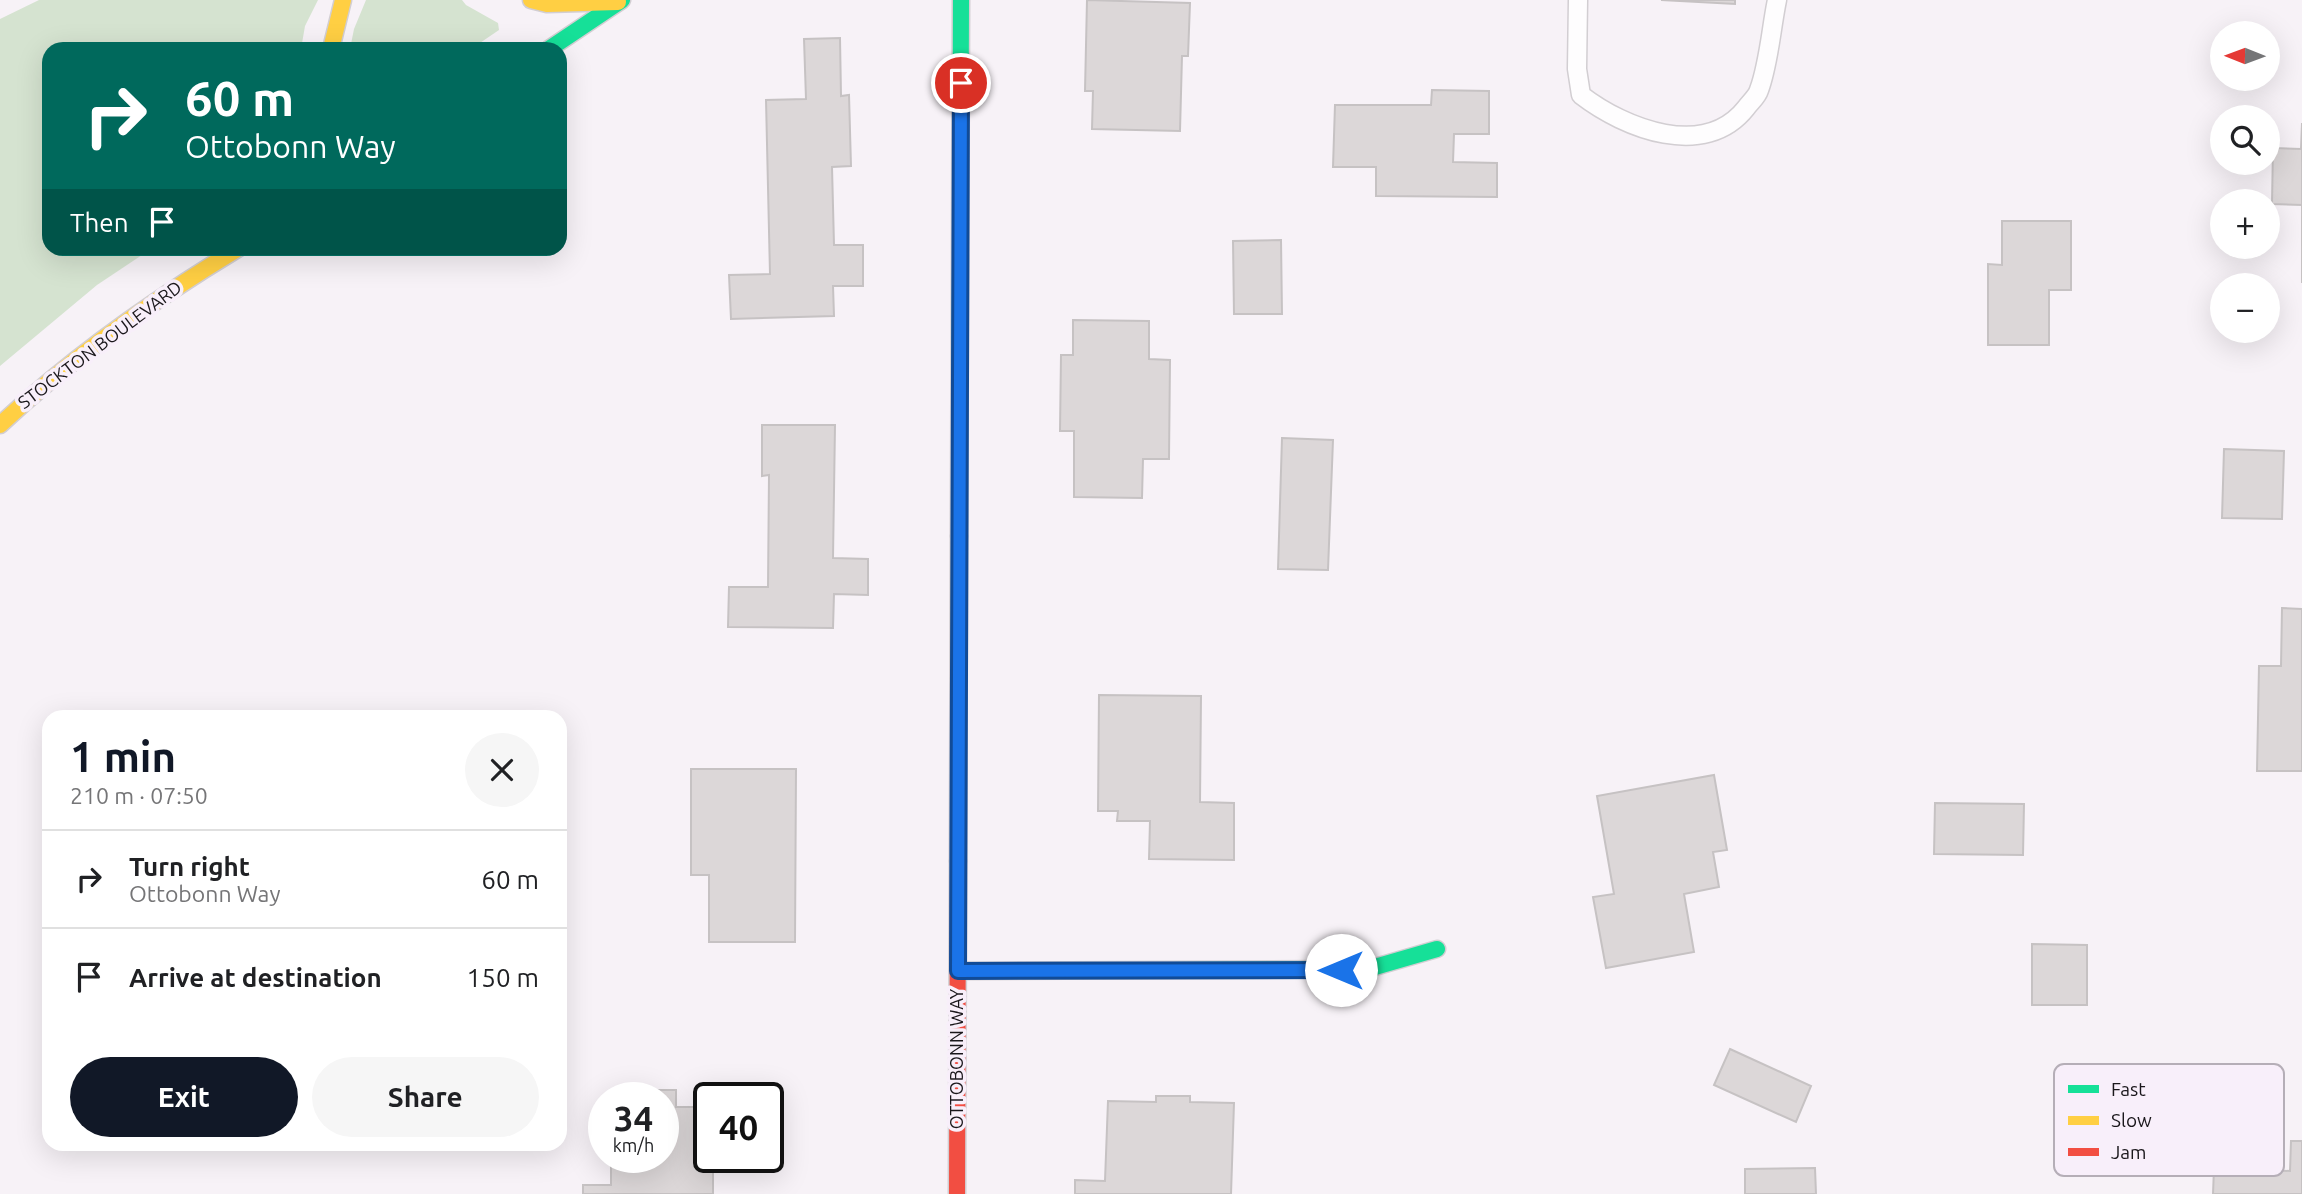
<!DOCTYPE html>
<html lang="en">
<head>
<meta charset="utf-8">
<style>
	:root { --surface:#fff; --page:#f6f6f6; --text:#202124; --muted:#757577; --line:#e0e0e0; --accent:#111827 }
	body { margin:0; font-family:Ubuntu,sans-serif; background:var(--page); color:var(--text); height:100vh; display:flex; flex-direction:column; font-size:26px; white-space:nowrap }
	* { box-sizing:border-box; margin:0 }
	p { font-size:23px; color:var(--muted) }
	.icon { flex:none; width:38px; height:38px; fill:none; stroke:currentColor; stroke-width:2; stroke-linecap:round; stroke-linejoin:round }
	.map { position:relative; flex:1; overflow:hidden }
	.sheet { position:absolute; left:42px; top:710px; width:525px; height:441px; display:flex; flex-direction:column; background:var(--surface); border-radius:21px; box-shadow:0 7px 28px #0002 }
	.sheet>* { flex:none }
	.top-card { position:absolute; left:42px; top:42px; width:525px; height:214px; border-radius:21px; box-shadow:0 7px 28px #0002; background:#00695c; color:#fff; overflow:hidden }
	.needle { width:46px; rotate:271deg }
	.fabs { position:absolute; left:2210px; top:21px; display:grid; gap:14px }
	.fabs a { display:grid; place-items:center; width:70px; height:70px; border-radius:50%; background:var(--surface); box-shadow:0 7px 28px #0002; font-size:35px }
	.speed { position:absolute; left:588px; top:1082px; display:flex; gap:14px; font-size:35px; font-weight:700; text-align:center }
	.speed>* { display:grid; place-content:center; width:91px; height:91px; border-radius:50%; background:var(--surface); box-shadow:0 7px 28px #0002; line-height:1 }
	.speed small { font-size:18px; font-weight:400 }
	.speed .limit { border:4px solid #111; border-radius:10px; background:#fff; color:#111 }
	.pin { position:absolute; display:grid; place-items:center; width:60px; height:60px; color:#fff; margin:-30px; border:4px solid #fff; border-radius:50%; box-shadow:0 2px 7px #0007 }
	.me { position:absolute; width:77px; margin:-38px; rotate:270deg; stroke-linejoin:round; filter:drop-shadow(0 0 5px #0008) }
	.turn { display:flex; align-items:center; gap:24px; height:147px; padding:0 28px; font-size:32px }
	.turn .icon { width:91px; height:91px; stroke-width:2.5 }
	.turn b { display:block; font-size:49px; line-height:60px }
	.then { display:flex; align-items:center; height:66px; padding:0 28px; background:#0003; gap:14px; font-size:26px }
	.round { display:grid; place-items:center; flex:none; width:74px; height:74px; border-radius:37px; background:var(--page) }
	.head { display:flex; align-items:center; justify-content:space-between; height:119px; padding:0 28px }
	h1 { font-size:42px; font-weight:700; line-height:52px; color:var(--accent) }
	.button { display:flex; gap:14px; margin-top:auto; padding:14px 28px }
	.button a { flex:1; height:80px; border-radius:42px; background:var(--accent); color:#fff; font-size:28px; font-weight:700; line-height:80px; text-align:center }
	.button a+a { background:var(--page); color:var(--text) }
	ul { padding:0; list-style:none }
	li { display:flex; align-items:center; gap:21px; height:98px; padding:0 28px; border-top:2px solid var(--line) }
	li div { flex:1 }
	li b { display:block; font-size:26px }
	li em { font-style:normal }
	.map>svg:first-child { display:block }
	.green { fill:#d5e3d0 }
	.building { fill:#dcd7d8; stroke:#c6c2c3; stroke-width:2 }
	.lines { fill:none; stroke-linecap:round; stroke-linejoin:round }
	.lane-casing { stroke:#d2ced2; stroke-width:21 }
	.fast-casing { stroke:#d2ced2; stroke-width:19 }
	.slow-casing { stroke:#d2ced2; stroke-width:19 }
	.jam-casing { stroke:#d2ced2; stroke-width:19 }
	.lane { stroke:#fefdfe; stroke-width:18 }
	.fast { stroke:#16e098; stroke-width:16 }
	.slow { stroke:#ffcf43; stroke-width:16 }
	.jam { stroke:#f24e42; stroke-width:16 }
	.route-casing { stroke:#114b97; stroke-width:18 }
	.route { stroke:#1a73e8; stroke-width:12 }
	.labels { text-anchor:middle; stroke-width:7; stroke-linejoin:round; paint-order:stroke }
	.street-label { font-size:18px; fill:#1a171b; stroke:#f8effa }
	.key { fill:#f8effa; stroke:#b5aeb7; stroke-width:2 }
	.key-label { font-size:19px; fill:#1a171b }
</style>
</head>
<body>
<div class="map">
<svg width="2302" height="1194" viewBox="0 0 2302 1194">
	<rect width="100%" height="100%" fill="#f7f2f7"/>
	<!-- green -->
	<path class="green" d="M39,0H318L305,26L301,49H49V248L151,249L97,285L0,366V19Z
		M366,0H462L466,5L498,23L499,30L471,49H350L354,29Z"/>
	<!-- building -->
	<path class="building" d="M1087,0L1190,3L1188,56H1182L1180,131L1092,129L1093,91H1085Z
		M1661,0H1735V4Z
		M840,38L841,96L849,95L851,166L832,167L834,245H863V286H833L834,316L731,319L729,275L770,274L766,100L806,99L804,39Z
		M1432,90L1489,91V134H1454L1453,162L1497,163V197L1376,196V167H1333L1335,105H1431Z
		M2302,123V283V205L2272,204L2273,148L2301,149Z
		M2002,221H2071V290H2049V345H1988V264L2002,265Z
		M1281,240L1282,314H1234L1233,241Z
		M1073,320L1149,321V359L1170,360L1169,459H1143L1142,498L1074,497V431H1060L1061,355H1073Z
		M762,425H835L833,558L868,559V595L834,594L833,628L728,627L729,587H768L769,475L762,476Z
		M1282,438L1333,440L1328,570L1278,569Z
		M2224,449L2284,451L2282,519L2222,518Z
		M2282,608L2302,609V771H2257L2259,666H2281Z
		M1099,695L1201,696L1200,802L1234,803V860L1149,859L1150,821H1117L1118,811H1098Z
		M691,769H796L795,942H709V875H691Z
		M1714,775L1727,850L1713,852L1719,887L1684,894L1694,952L1606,968L1593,897L1614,894L1597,796Z
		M1935,803L2024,804L2023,855L1934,854Z
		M2032,944L2087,945V1005H2032Z
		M1730,1049L1811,1086L1796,1122L1714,1085Z
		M611,1090H676V1107H709V1157H719L713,1158V1194H583V1185H611V1157H663V1097H611Z
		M1156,1096H1190V1102L1234,1103L1231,1194H1075V1180L1105,1181L1108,1101L1156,1102Z
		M2291,1141H2302V1194H2213L2214,1168L2290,1171Z
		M1815,1168L1816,1194H1745V1169Z"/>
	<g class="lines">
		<defs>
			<path id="lane" d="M1578,0L1577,69L1581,95C1625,129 1705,160 1746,108C1750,102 1757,97 1759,90C1769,63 1771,29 1777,0"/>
			<path id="fast" d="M549,49L622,0
				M959,536L961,0
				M958,971L1368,969L1437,949"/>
			<path id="slow" d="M531,0L547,4L618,2
				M331,49L343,0
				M0,425C73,356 153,300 239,248
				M958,861L959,536"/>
			<path id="jam" d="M957,1194L958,861"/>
		</defs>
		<!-- lane casing -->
		<use href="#lane" class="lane-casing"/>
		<!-- fast casing -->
		<use href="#fast" class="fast-casing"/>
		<!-- slow casing -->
		<use href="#slow" class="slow-casing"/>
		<!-- jam casing -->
		<use href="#jam" class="jam-casing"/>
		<!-- lane -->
		<use href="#lane" class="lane"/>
		<!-- fast -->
		<use href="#fast" class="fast"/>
		<!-- slow -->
		<use href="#slow" class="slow"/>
		<!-- jam -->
		<use href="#jam" class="jam"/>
	</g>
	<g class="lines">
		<defs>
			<path id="route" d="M961,83L958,971L1341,970"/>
		</defs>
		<!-- route casing -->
		<use href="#route" class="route-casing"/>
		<!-- route -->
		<use href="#route" class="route"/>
	</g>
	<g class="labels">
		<!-- street labels -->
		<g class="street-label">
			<text transform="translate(100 345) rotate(-37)" y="6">STOCKTON BOULEVARD</text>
			<text transform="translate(957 1059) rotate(-90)" y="6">OTTOBONN WAY</text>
		</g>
	</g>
	<!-- legend -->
	<rect x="2054" y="1064" width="230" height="112" rx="10" class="key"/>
	<rect x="2068" y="1085" width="31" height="8" fill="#16e098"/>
	<rect x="2068" y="1116" width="31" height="9" fill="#ffcf43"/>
	<rect x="2068" y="1148" width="31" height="8" fill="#f24e42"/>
	<g class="key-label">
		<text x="2111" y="1096">Fast</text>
		<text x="2111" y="1127">Slow</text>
		<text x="2111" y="1159">Jam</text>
	</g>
</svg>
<div class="fabs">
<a><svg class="needle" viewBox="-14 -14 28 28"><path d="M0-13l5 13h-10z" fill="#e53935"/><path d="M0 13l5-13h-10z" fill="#757577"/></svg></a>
<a><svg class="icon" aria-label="search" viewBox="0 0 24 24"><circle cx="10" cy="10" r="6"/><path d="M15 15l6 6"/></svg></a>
<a>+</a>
<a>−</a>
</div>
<div class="speed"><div>34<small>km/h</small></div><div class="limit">40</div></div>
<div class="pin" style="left:961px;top:83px;background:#d93025"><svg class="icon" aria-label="arrive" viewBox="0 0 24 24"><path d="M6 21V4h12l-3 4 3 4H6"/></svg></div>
<svg class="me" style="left:1341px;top:970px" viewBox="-20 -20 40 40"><circle r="19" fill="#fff"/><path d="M0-13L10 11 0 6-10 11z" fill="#1a73e8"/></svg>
<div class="top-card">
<div class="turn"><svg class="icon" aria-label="right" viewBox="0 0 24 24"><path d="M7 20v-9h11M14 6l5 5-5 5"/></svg><div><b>60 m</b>Ottobonn Way</div></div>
<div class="then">Then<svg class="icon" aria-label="arrive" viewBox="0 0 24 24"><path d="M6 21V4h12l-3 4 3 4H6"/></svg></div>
</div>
<section class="sheet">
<div class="head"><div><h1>1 min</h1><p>210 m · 07:50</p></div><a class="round"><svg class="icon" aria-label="close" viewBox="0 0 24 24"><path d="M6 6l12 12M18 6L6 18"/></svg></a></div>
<ul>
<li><svg class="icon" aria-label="right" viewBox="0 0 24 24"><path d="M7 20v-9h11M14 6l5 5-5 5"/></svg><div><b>Turn right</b><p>Ottobonn Way</p></div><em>60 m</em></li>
<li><svg class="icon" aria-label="arrive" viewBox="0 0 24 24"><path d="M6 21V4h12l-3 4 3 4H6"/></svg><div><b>Arrive at destination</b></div><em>150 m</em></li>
</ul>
<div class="button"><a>Exit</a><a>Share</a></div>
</section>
</div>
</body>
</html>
